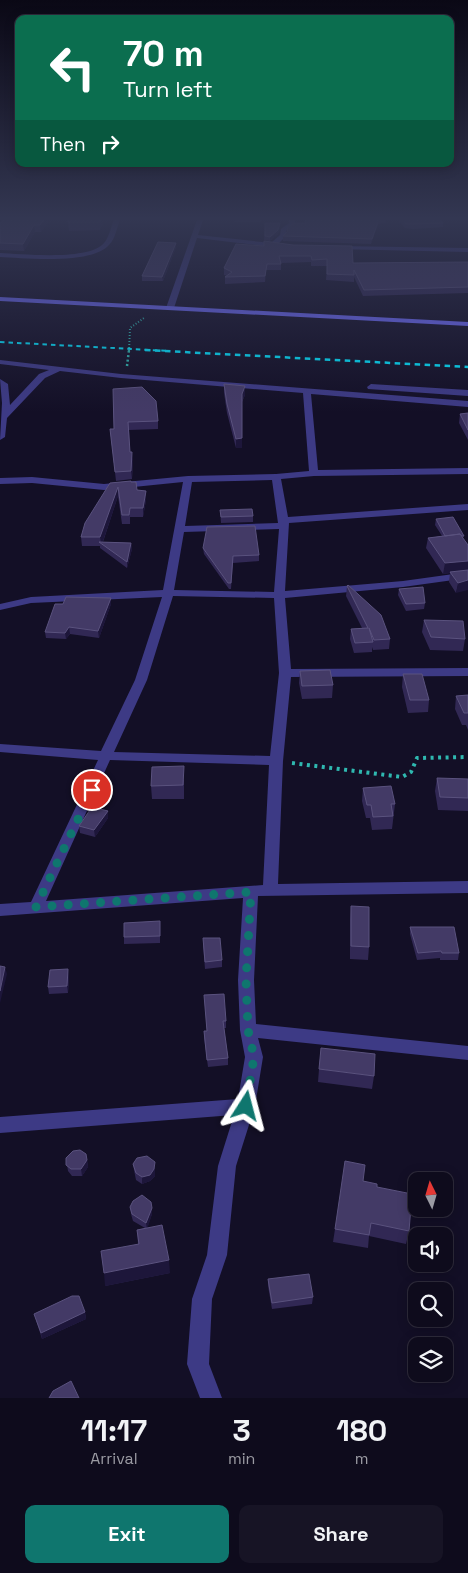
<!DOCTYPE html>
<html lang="en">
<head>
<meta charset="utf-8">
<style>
	:root { --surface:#0e0b1c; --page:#171425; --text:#f1f3f6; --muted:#9b9ba3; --line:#2e2b3b; --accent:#0f766e }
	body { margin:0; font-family:"Space Grotesk",sans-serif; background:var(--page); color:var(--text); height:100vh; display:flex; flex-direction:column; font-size:19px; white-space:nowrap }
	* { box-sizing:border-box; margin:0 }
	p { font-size:16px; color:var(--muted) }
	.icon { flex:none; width:28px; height:28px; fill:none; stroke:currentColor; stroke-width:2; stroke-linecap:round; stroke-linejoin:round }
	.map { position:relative; height:1398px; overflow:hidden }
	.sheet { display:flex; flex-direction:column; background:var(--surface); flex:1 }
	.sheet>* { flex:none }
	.banner { position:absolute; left:15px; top:15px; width:439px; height:152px; border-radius:10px; box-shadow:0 2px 12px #0003,0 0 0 1px var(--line); background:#0b6e4f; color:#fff; overflow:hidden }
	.needle { width:32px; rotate:355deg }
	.fabs { position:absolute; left:408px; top:1172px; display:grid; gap:10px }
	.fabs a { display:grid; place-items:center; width:45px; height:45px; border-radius:10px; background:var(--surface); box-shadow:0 2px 12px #0003,0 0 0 1px var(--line); font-size:25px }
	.pin { position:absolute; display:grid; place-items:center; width:42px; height:42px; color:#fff; margin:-21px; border:2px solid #fff; border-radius:50%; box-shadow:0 1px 5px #0007 }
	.me { position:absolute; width:55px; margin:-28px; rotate:9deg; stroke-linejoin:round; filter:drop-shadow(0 0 4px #0008) }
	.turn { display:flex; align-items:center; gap:18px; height:105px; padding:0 25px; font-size:22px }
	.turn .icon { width:65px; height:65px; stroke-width:2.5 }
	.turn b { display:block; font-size:35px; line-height:42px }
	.then { display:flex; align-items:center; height:48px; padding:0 25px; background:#0003; gap:10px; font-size:19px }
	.eta { display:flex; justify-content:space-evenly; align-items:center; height:85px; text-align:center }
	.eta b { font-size:30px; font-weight:800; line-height:35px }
	.button { display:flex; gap:10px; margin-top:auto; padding:10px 25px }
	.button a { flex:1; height:58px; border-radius:10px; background:var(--accent); color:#fff; font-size:20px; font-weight:800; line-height:58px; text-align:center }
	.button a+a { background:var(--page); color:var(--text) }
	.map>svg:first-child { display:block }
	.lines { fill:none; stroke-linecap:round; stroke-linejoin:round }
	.path-far2 { stroke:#2fb8b0; stroke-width:2; stroke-dasharray:1 2; stroke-linecap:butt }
	.path-far1 { stroke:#2fb8b0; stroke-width:2.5; stroke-dasharray:2 2.5; stroke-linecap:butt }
	.path { stroke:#2fb8b0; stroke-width:4; stroke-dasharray:3 4.5; stroke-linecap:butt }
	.street { fill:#3d3a85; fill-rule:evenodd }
	.secondary { fill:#6f6bff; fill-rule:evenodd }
	.rail-far1 { stroke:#00e5ff; stroke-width:2; stroke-dasharray:4.5 4; stroke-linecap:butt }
	.rail { stroke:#00e5ff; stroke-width:2.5; stroke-dasharray:5.5 4.5; stroke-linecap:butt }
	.wall { fill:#312854 }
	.shaded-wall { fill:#1d163a }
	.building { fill:#433a66; stroke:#5a527e }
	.route { stroke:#0f766e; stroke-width:9; stroke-dasharray:0 16.2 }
</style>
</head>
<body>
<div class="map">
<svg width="468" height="1398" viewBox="0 0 468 1398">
	<rect width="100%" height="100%" fill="#130f26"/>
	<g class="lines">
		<!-- path-far2 -->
		<path class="path-far2" d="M129,351L130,328L144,318"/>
		<!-- path-far1 -->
		<path class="path-far1" d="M127,366L129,350"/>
		<!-- path -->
		<path class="path" d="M292,763L402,777L411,772L417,758L468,757"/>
		<!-- street -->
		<path class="street" d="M115,217H121C117,226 116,238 109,245C91,265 25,258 0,257V253C23,254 89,261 104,243C110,236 111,225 115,217Z
			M198,217H204L198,235L271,243L280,235L281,229L289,223V217H295V224L286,231V236L278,244L283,245L284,246L281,248L197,238L174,308L167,310L166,308Z
			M336,246L468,248V252L334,249V247Z
			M0,360L121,374L468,401V407L311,394L318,470L468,468V474L314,476L281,479L288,517L468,504V510L289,523L285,591L403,581L468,572V578L403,587L285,598L291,669L468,668V676L291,677L283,761L278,884L468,881V893L258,896L254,980L256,1024L468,1046V1060L258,1038L263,1057L255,1106L236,1166L227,1255L212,1299L209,1364L222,1398H200L187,1364L192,1299L207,1255L218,1166L234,1115L0,1133V1117L238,1099L245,1057L240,1030L238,980L243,898L0,916V904L31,902L98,760L0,752V744L101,751L135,680L162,597L31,603L0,610V604L31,597L163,590L183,482L104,490L32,483L0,484V478L32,477L104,484L188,476L276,474L309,471L303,393L121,378L60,371L45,378L7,418L5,437L0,440L2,403L0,379L8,384L10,405L39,374L49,370L0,364ZM272,480L278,523L185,526L192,482ZM279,529L274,592L174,590L184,532ZM173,596L274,598L279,673L270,756L114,752L147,680ZM110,760L269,765L263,885L46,901Z
			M371,384L468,390V396L368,389L367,387Z"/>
		<!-- secondary -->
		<path class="secondary" d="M0,297L468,322V326L0,301Z"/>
		<!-- rail-far1 -->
		<path class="rail-far1" d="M0,342L169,351"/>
		<!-- rail -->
		<path class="rail" d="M145,350L468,367"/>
	</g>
	<!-- wall -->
	<path class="wall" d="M7,217H51L41,232H35L24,251L0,250V223Z
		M69,217H105L100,230L69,231L68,222Z
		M235,217H264L261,222H235Z
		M305,217L386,219L385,223L378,224L371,244L283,241V236L305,223Z
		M395,217H438L443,223V227L413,229L405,228Z
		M265,223H280V227L278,234L270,241L264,240Z
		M176,243V247L163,281H142V276Z
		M236,244L353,263L468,262V293L363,296L354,277V282L326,280L327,266H311V262L281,263V270H266L265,282L225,284V277L227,276L224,275V268Z
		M224,384L245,395L242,402V448H236L227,413L224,393Z
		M113,389L158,421V429L129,430L130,452L133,461L132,479L116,481L110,429H114Z
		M468,413V440L459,423L460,414Z
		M131,482L137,490L146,491V500L143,517H130V524H122L118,496L103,542L131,543L132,549L127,568L100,548V546H82L81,537L110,483Z
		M220,510L253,516V522L221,523Z
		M436,519L464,536L463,538L468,545L456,593L449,582L450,573L443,574L426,548L428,538L442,536L435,525Z
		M203,548L259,555V561L233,563L231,589H229L204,554Z
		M347,586L390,639L389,649L373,650L372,647V652L354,653L350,639L351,629L362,628L346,596Z
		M399,589L425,603L424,609L406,611L398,595Z
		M111,598V604L99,638L70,634L66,639L46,638L45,632L63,604Z
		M424,620L465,639L463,651L430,650L422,632Z
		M300,671L333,685L332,698L302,699L299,683Z
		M403,674L429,700L428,712L408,713L402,687Z
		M468,695V730L466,725H462L455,709L456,696Z
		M437,778L468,779V811L438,810L435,791Z
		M184,780V799H152L151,786Z
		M363,788L395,804L392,829L372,830L370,818H366L362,801Z
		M108,811V818L95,837L80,833L79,826Z
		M351,906L369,947L368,960L350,959V919Z
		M410,927L459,953L458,960H440V958L417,960L410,934Z
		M160,928V943L124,944V937Z
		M203,945L222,960V967L205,969Z
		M69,976L68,993L49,994L48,987Z
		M205,1002L226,1021V1028H224L228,1058V1065L208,1067L204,1038V1031H207Z
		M319,1069L374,1076L372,1089L318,1082Z
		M66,1158L87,1160L88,1167L82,1176H72L68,1171Z
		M155,1162V1176L150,1181L142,1184L136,1180L134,1170L133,1164Z
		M363,1181L377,1187L409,1231L406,1244L369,1236L368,1248L333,1242L335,1229Z
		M130,1207L152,1208V1214L147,1228L170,1273L105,1286L138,1244L137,1230L145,1228L133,1221L131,1214Z
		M268,1279L313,1297L312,1304L272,1309L268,1286Z
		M85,1312L86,1319L42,1339L36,1320L34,1314Z"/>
	<!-- shaded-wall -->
	<path class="shaded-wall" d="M46,217H51L41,232L40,225Z
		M102,217H105L100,230V222Z
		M379,219L378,224L371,244L372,239Z
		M280,223V227L278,234L270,241V237Z
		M34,225L35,232L24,251L23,244Z
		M176,243V247L163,281L162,277Z
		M245,386V395L241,403L242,394Z
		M242,438V448H236V439Z
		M132,452L133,461L132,479L131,471Z
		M118,487V496L102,544L101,543L100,537Z
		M146,491V500L143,517V508Z
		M131,543L132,549L127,568V562Z
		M468,561V571L443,574L445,563Z
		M468,580V590L456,593L458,583Z
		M111,598V604L99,638L98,631Z
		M69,627L70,634L66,639L65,633Z
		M108,811V818L95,837L94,830Z
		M5,967L7,974L0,1003V991Z
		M68,969L69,976L68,993L67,986Z
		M87,1160L88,1167L82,1176L81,1169Z
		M155,1162V1176L150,1181L142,1184V1177Z
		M152,1208V1214L147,1230L146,1223Z
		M169,1260L170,1273L105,1286L104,1273Z
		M85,1312L86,1319L42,1339L41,1333Z"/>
	<!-- building -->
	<path class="building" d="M7,217H46L40,225H34L23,244L0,243V223Z
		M69,217H102L100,222H68Z
		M305,217H385L386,219H379L372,239L283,236L287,232L288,227L294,223H306Z
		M399,217H438L443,223L413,224H406Z
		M265,223H280L278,230L270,237L265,236Z
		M264,241L293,245L352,246L353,263L468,262V287L364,290L354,270V275L327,274V259L312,260L311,256H279L281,264H267L265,276L225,277L232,272L224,268L236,244L264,246Z
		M158,242L176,243L162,277L142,276Z
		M224,384L245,386L242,394V438L236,439L227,404Z
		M142,387L156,401L158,421L128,422L130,452H132L131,471L115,472L110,429H114L113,389Z
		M468,413V430L460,414Z
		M131,481V482H136L137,490L146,491L143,508H130L129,515H122L118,487L100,537H81L85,523L110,483Z
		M252,509L253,516L221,517L220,510Z
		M453,517L464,536H462L460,534L445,536L436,519Z
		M255,526L259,555L233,556L231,583H228L203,548L207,527Z
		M460,534L468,545V561L445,563L428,538Z
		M99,542L131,543L127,562Z
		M468,570V580L458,583L450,572Z
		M348,585L381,615L390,639L374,640L369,628L373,642L355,643L351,629L368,628L347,586Z
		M423,587L425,603L406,604L399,589Z
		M66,597L111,598L98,631L69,627L65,633L45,632L55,604H63Z
		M424,620L463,621L465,639L431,637Z
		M330,670L333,685L302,686L300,671Z
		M403,674H422L429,700H410Z
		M468,695V713H464L456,696Z
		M184,766L183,785L151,786L152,767Z
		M437,778L468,779V798L440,797Z
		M391,786L395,804H391L393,816L373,817L371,805H367L363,788Z
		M92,807L108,811L94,830L79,826Z
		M351,906L369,907V947L351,946Z
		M160,921V936L124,937V923Z
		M410,927H454L459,953H442L441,951L418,953Z
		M203,938H220L222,960L205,962Z
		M0,966L5,967L0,991Z
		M68,969L67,986L48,987L50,970Z
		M224,994L226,1021H223L228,1058L207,1060L204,1031H207L204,995Z
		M321,1048L375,1054L374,1076L319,1069Z
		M80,1150L86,1154L87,1160L81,1169H71L66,1165V1158L73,1151Z
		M147,1156L155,1162L154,1169L150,1175L142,1177L136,1173L133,1164L137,1158Z
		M345,1161L365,1165L363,1181L377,1184V1187L412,1194L409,1231L371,1223L369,1235L335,1229Z
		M142,1195L151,1202L152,1208L146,1223L132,1214L130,1207L133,1201Z
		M162,1225L169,1260L104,1273L101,1251L139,1244L137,1230Z
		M309,1274L313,1297L272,1303L268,1279Z
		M72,1296H79L85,1312L41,1333L34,1314Z
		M71,1381L79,1398H49L53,1391Z"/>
	<!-- sky -->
	<linearGradient id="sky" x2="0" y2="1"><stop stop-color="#0a0815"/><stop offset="0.53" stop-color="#333752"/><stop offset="1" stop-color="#333752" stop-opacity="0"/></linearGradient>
	<rect width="468" height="412" fill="url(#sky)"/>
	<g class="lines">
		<!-- route -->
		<path class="route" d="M92,790L36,907L251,892L246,980L248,1030L254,1057L246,1106"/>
	</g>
</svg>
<div class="fabs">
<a><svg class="needle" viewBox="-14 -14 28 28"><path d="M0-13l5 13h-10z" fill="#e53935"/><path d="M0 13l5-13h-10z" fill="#9b9ba3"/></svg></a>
<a><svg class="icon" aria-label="sound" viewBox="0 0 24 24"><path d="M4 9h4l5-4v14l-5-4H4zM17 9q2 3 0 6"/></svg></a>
<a><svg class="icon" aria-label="search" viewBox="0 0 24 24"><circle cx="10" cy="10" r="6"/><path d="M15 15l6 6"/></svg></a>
<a><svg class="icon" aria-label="layers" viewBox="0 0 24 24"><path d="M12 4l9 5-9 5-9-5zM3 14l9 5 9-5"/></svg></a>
</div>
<div class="pin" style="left:92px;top:790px;background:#d93025"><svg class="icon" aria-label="arrive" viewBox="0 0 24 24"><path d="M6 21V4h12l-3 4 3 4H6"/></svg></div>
<svg class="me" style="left:246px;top:1106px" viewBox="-20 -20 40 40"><path d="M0-17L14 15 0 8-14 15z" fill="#0f766e" stroke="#fff" stroke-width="4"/></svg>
<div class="banner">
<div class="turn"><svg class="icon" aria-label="left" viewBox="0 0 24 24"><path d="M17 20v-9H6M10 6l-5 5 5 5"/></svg><div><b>70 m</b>Turn left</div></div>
<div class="then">Then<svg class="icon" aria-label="right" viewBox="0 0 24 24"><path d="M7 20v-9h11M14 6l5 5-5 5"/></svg></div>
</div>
</div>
<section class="sheet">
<div class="eta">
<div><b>11:17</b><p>Arrival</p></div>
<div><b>3</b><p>min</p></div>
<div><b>180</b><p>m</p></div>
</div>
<div class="button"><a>Exit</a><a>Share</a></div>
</section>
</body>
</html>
